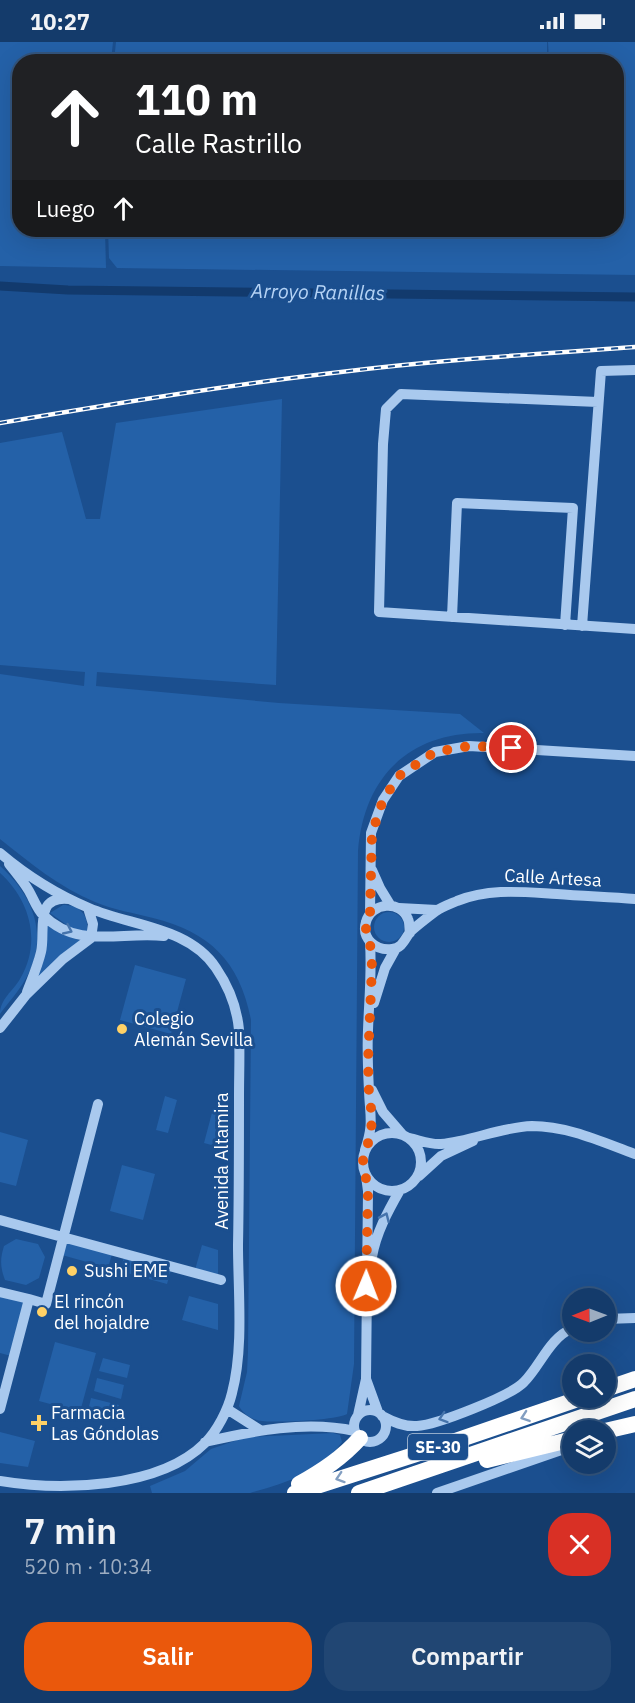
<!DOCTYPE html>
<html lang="es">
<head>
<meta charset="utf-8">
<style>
	:root { --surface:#143b6b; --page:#214673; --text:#f1f3f6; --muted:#9dadc1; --line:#33557e; --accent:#ea580c }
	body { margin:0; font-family:"IBM Plex Sans",sans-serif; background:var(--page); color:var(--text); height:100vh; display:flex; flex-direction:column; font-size:22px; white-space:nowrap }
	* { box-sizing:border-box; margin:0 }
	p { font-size:20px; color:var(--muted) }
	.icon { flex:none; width:33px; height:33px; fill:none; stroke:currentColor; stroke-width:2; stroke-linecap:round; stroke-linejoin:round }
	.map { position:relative; height:1451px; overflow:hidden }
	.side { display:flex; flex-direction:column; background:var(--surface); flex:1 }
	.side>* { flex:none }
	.hud { position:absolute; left:12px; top:12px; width:612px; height:183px; border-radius:24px; box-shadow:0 6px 24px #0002,0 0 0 2px var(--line); background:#202124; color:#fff; overflow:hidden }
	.needle { width:39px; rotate:269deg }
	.fabs { position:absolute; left:562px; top:1246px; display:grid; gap:12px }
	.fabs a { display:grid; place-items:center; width:54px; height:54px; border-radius:50%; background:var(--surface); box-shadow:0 6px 24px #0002,0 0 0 2px var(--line); font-size:30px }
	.pin { position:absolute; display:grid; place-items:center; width:51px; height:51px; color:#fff; margin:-26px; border:3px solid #fff; border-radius:50%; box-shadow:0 2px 6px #0007 }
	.me { position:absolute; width:66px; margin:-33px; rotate:1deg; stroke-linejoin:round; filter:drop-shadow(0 0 4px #0008) }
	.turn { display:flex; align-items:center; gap:21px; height:126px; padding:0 24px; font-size:27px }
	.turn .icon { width:78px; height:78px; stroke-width:2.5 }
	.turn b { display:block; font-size:42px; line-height:51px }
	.then { display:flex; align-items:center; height:57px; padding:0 24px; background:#0003; gap:12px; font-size:22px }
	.round { display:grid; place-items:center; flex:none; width:63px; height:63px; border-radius:24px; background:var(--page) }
	.headline { display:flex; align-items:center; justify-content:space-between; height:102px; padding:0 24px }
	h1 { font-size:36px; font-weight:600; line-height:45px }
	.primary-button { display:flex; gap:12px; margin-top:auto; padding:12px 24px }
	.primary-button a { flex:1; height:69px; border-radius:24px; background:var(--accent); color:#fff; font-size:24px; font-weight:600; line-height:69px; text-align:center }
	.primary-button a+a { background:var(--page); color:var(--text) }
	.status { display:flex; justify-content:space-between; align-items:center; height:42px; padding:0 30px; background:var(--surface); direction:ltr }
	.status svg { height:16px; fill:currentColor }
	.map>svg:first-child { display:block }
	.green { fill:#2461a8 }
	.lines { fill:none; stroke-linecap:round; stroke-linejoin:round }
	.canal { stroke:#123a6d; stroke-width:9 }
	.minor { stroke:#a9c9ee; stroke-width:10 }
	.highway { stroke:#fff; stroke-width:16 }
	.rail-casing { stroke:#fff; stroke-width:4.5 }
	.rail { stroke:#1b4f8f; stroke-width:2; stroke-dasharray:7; stroke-linecap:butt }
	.oneway { stroke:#4674ac }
	.oneway2 { stroke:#829ec1 }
	.route { stroke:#ea580c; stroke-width:10; stroke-dasharray:0 18 }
	.poi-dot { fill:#ffd166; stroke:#1b4f8f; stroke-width:2 }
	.labels { text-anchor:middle; stroke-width:6; stroke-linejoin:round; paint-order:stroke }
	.shield { fill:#1b4f8f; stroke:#bbcadd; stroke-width:1.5 }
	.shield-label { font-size:16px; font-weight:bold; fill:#fff }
	.street-label { font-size:18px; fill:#fff; stroke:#1b4f8f }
	.poi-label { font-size:18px; fill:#fff; stroke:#1b4f8f; text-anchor:start }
	.water-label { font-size:20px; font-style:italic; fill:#b5d3f5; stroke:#1b4f8f }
</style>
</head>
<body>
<div class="status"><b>10:27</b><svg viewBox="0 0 49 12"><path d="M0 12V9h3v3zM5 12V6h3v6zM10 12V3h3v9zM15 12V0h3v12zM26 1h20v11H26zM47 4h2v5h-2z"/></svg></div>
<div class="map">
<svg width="635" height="1451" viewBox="0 0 635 1451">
	<rect width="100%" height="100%" fill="#1b4f8f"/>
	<!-- green -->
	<path class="green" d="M0,0H113L111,19L20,20V188H105L106,226L0,224Z
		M116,0H547V19H114Z
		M548,0H635V233L117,226L109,216L108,188H616V20L549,19Z
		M282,357L276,643L97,630L96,644L279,661L460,672L484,691C409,690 364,735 358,809L354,1322L347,1372C338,1378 268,1382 257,1378C249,1376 242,1370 239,1364L247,1330L248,1310L251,978C240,920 210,890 153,876C134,871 114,868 95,860C59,845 30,821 0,797V632L84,644L85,630L0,623V401L62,390L86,477H100L116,381Z
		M0,824C34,854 50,896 25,938C18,950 8,961 0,972C0,957 13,949 20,937C42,900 30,858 0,831Z
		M63,863C80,863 89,873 87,890L71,886L50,871Z
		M374 885a15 15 0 1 1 30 0a15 15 0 1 1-30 0Z
		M46,881L62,892L82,899L39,935L38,934Z
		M135,923L186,937L171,992L120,978Z
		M165,1054L177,1058L168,1091L156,1088Z
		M213,1067L220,1069L219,1105L204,1101Z
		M0,1090L28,1098L16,1144L0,1140Z
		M122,1123L155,1132L143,1178L110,1169Z
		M16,1197L38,1202L45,1215L39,1236L26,1243L5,1238C0,1225 0,1217 4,1204Z
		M66,1200L112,1212L108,1226L62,1213Z
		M202,1203L218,1208V1234L195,1228Z
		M124,1215L171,1228L167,1242L120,1229Z
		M0,1253L25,1260L11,1314L0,1311Z
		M189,1254L218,1262V1288L182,1278Z
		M55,1300L96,1311L80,1370L39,1359Z
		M103,1316L130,1323L127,1336L99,1329Z
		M97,1336L124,1343L121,1357L94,1349Z
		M91,1356L119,1363L115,1376L88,1369Z
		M0,1390L35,1399L28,1425L0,1421Z
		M333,1391L340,1393L342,1400C320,1431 285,1441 250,1451H152L150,1444L185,1429L211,1407L246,1395Z"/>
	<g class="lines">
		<!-- canal -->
		<path class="canal" d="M0,244L68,248L635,255"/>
		<!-- minor -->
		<path class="minor" d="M598,360L401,352L386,367L383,402L379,570L635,587
			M452,575L457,461L573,466L565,583
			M582,584L601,329L635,328
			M0,811C26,833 58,853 89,866C131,884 189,885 216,926C229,945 237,966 239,988C240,1010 239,1033 239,1055C239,1105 239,1154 238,1203C238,1250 244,1305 232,1351C228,1368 217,1389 205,1401C159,1447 60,1449 0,1439
			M9,822C16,831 23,839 29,849C33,856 37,867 43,873C78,908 121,889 164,894
			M372,828L380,846L391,864
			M399,866L437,868
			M370,871L371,791L383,758L399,734L435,710L469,704L635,714
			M410,891C409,887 410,881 408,877C401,858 371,860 366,880C361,897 376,909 392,907C403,906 405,896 411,889C419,882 428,875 436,869C442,865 450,862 457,859C490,846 522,850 557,852C583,854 609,855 635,857
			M27,950C32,937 38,923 41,910C46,890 33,853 69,857
			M374,961L385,926L395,908
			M0,986L26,953L63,917L91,896L93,882L88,866
			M372,1048L383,1070L402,1092
			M363 1120a29 29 0 1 1 58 0a29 29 0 1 1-58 0Z
			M409,1096C419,1098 431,1103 441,1102C472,1099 501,1085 532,1084C568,1084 602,1100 635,1112
			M365,1108C374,1081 370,1075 369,1049C368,1029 367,1008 368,988C369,959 372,930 370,901
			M419,1134L441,1114L473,1099
			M0,1178L221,1238
			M372,1215C376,1191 388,1169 400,1148
			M0,1250L29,1257
			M606,1277L635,1276
			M366,1337L378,1370
			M0,1367L29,1257L46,1262L98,1062
			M227,1367L260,1388
			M354 1384a16 16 0 1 1 32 0a16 16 0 1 1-32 0Z
			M358,1373L366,1337L368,1149L366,1134
			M382,1374C393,1380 404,1385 417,1384C436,1383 511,1354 524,1340C541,1323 549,1296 573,1286
			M205,1400C253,1389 306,1378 355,1389
			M437,1451L570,1405"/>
		<!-- highway -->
		<path class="highway" d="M606,1347L635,1337
			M605,1389L635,1382
			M487,1418L573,1397
			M299,1442C322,1429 342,1416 360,1396
			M295,1451L426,1409L581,1356
			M359,1451L635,1357"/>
		<defs>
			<path id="rail" d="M0,381C113,362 227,343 341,330C439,318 537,312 635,305"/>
		</defs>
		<!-- rail casing -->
		<use href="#rail" class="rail-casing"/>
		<!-- rail -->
		<use href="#rail" class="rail"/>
	</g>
	<!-- one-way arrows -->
	<defs><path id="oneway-chevron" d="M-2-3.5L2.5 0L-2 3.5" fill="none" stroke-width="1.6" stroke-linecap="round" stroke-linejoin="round" transform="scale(1.5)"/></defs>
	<g class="oneway">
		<use href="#oneway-chevron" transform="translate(68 888) rotate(25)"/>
		<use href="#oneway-chevron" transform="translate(385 1175) rotate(-66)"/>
		<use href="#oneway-chevron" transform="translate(443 1376) rotate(162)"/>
	</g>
	<g class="oneway2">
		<use href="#oneway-chevron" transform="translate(525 1375) rotate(161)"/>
		<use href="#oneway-chevron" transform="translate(340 1436) rotate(162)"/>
	</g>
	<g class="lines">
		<!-- route -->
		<path class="route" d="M366,1244L368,1149L363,1118L371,1091L372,1073L369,1053L368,1020L372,924L370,901L366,891V880L370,871L372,791L383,758L399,734L435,710L470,704L512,706"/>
	</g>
	<!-- markers -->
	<g class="poi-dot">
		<circle cx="122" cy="987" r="6"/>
		<circle cx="72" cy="1229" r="6"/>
		<circle cx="42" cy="1270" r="6"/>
		<path d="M36 1372h6v6h6v6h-6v6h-6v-6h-6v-6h6z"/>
	</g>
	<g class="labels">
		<!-- shield labels -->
		<rect class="shield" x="408" y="1392" width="60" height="26" rx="4.5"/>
		<g class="shield-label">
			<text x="438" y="1411">SE-30</text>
		</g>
		<!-- street labels -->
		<g class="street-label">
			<text transform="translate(553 836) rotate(3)" y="6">Calle Artesa</text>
			<text transform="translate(222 1119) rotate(-90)" y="6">Avenida Altamira</text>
		</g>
		<!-- poi labels -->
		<g class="poi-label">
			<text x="134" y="983">Colegio<tspan x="134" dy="21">Alemán Sevilla</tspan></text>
			<text x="84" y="1235">Sushi EME</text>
			<text x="54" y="1266">El rincón<tspan x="54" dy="21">del hojaldre</tspan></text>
			<text x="51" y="1377">Farmacia<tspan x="51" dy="21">Las Góndolas</tspan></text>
		</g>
		<!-- water labels -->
		<g class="water-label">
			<text transform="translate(318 250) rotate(1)" y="7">Arroyo Ranillas</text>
		</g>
	</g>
</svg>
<div class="fabs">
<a><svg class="needle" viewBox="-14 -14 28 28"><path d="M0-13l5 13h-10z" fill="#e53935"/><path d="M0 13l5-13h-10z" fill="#9dadc1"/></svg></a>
<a><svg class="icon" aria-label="search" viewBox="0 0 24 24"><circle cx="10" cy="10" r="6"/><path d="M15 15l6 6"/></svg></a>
<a><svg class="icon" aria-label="layers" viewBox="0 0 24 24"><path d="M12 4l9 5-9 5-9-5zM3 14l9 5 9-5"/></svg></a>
</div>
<div class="pin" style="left:512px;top:706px;background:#d93025"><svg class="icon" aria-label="arrive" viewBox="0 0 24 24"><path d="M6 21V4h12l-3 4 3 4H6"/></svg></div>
<svg class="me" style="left:366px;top:1244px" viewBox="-20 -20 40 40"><circle r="17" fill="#ea580c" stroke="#fff" stroke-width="3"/><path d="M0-11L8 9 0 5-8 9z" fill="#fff"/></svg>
<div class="hud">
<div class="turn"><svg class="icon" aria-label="ahead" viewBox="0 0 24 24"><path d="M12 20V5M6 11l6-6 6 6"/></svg><div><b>110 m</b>Calle Rastrillo</div></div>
<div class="then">Luego<svg class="icon" aria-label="ahead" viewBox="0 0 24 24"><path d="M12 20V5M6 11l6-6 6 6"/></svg></div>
</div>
</div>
<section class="side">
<div class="headline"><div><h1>7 min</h1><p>520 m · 10:34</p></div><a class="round" style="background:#d93025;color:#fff"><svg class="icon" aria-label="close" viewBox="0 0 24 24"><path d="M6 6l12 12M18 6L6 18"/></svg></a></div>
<div class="primary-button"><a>Salir</a><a>Compartir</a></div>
</section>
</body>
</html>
